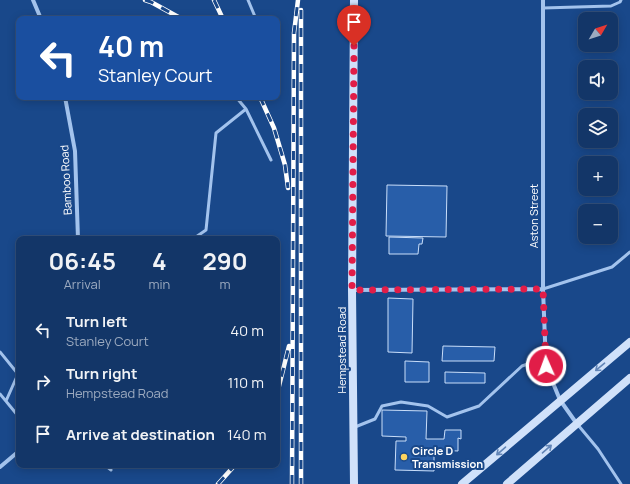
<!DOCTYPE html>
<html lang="en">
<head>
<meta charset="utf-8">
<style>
	:root { --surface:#133668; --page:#1c3e6e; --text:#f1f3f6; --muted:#9dabc0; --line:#32507c }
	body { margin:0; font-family:Manrope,sans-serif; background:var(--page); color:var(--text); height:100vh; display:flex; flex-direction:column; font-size:15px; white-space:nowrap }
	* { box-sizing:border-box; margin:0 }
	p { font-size:13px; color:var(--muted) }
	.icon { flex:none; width:22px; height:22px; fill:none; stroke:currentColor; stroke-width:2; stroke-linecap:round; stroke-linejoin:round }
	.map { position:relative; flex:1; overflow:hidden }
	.drawer { position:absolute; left:16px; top:236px; width:264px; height:232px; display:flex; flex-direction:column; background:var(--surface); border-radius:8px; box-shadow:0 2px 10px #0003,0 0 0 1px var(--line) }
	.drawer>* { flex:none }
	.banner { position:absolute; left:16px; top:16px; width:264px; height:84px; border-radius:8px; box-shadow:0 2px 10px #0003,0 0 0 1px var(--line); background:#1a4fa0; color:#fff; overflow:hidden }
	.needle { width:26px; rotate:51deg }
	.fabs { position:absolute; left:578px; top:12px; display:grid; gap:8px }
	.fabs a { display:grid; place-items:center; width:40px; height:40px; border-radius:8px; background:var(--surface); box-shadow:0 2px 10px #0003,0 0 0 1px var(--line); font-size:20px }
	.pin { position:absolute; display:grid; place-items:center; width:34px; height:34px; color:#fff; margin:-41px -17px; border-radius:50% 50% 50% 0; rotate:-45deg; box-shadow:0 0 4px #0007 }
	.pin .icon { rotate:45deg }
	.me { position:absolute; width:44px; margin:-22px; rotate:358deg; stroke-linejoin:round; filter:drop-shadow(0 0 3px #0008) }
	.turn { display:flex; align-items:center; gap:14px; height:84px; padding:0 16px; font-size:18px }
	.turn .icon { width:52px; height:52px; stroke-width:2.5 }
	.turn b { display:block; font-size:28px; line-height:34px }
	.eta { display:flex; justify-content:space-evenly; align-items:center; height:68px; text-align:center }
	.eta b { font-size:24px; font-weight:700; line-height:28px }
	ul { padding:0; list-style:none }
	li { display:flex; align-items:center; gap:12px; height:52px; padding:0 16px }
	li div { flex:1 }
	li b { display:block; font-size:15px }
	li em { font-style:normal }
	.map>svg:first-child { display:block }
	.building { fill:#285ea9; stroke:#c9defa }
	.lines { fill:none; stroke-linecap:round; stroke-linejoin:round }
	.service { stroke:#a3c3ed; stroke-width:3 }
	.minor { stroke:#a3c3ed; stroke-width:4 }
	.secondary { stroke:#d0e1fa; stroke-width:8 }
	.rail-casing { stroke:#fff; stroke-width:4.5 }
	.rail { stroke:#19488a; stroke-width:3; stroke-dasharray:9; stroke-linecap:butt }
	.oneway { stroke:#6285b7 }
	.route { stroke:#e11d48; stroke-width:7; stroke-dasharray:0 12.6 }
	.poi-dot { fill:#ffd55f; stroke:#19488a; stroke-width:1.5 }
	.labels { text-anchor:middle; stroke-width:4; stroke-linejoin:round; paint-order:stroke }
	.street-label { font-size:11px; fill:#fff; stroke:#19488a }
	.poi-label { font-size:11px; font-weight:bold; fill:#fff; stroke:#19488a; text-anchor:start }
</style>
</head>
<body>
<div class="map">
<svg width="630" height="484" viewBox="0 0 630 484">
	<rect width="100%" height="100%" fill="#19488a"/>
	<!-- building -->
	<path class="building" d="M387,185L447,186L446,237L386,236Z
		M389,237L423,238L422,244H419L418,254H389Z
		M388,298L413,299L412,353L388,352Z
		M443,346L495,347L494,361H442Z
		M405,361L429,362V382H405Z
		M445,372L485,373V383H445Z
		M382,410L427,411L426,439H444L445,430H461V439L458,438V451L434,450V471L395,470L396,441H406V437L382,436Z"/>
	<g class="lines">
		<!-- service -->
		<path class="service" d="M248,0L256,19
			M543,8L611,6L620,2L621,0
			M79,19L84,18L134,19
			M236,97L246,109L271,160
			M193,239L206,230L216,133L246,109
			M543,289L612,267L630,252
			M0,352L18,374L6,401
			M0,394L19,417
			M578,425L598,449L621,484
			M355,427L375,419L382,406L401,402L428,406L447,417L479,406L522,366L545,358
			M105,465L111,470"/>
		<!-- minor -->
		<path class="minor" d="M33,0L41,19
			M543,0V289L546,366L560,400L577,424
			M65,97L75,151L78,239
			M352,290L543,289
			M0,467L19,451"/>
		<!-- secondary -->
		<path class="secondary" d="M354,484L352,290L354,0
			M462,484L630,342
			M507,484L630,378"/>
		<defs>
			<path id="rail" d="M145,0L151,2L182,19
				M214,0L223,19
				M301,10V484
				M260,97L274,128L285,165L288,188
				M277,394L289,346
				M218,484L235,465
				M292,484L294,33L298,0"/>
		</defs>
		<!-- rail casing -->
		<use href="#rail" class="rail-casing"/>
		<!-- rail -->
		<use href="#rail" class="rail"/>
	</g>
	<!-- one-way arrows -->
	<defs><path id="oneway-shaft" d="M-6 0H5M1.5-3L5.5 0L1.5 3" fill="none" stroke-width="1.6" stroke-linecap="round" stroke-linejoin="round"/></defs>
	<g class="oneway">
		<use href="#oneway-shaft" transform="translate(600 367) rotate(140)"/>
		<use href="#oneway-shaft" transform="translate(547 449) rotate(-41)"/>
		<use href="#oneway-shaft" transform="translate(501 451) rotate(139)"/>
	</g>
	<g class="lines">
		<!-- route -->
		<path class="route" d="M354,46L352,290L543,289L546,366"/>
	</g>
	<!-- markers -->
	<circle class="poi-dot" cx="404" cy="457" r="4"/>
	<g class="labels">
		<!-- street labels -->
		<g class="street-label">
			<text transform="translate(66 180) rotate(-93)" y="4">Bamboo Road</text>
			<text transform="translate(534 216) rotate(-90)" y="4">Aston Street</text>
			<text transform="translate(342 350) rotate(-90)" y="4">Hempstead Road</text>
		</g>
		<!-- poi labels -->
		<g class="poi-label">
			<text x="412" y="455">Circle D<tspan x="412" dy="13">Transmission</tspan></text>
		</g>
	</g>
</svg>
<div class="fabs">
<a><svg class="needle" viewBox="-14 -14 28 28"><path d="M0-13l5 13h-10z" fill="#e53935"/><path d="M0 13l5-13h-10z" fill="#9dabc0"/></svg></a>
<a><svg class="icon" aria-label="sound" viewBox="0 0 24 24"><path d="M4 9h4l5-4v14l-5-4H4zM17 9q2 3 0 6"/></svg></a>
<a><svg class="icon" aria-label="layers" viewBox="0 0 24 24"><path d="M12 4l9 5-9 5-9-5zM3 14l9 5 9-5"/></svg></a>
<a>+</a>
<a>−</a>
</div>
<div class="pin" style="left:354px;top:46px;background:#d93025"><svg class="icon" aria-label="arrive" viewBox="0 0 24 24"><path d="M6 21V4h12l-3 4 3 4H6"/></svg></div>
<svg class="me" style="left:546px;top:366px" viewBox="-20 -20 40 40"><circle r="17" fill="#e11d48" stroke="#fff" stroke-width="3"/><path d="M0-11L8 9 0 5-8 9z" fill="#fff"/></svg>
<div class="banner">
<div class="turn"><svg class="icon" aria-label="left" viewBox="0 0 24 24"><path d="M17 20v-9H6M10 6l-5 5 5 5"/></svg><div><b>40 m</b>Stanley Court</div></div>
</div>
<section class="drawer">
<div class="eta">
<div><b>06:45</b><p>Arrival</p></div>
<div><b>4</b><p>min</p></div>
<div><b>290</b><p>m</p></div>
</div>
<ul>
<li><svg class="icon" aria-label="left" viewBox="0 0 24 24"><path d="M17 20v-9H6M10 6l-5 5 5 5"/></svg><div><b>Turn left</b><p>Stanley Court</p></div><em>40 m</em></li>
<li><svg class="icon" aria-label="right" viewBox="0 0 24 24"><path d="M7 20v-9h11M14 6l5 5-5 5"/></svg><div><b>Turn right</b><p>Hempstead Road</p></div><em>110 m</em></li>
<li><svg class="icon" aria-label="arrive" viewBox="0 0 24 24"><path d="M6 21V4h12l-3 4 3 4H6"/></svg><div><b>Arrive at destination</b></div><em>140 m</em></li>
</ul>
</section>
</div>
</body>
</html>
